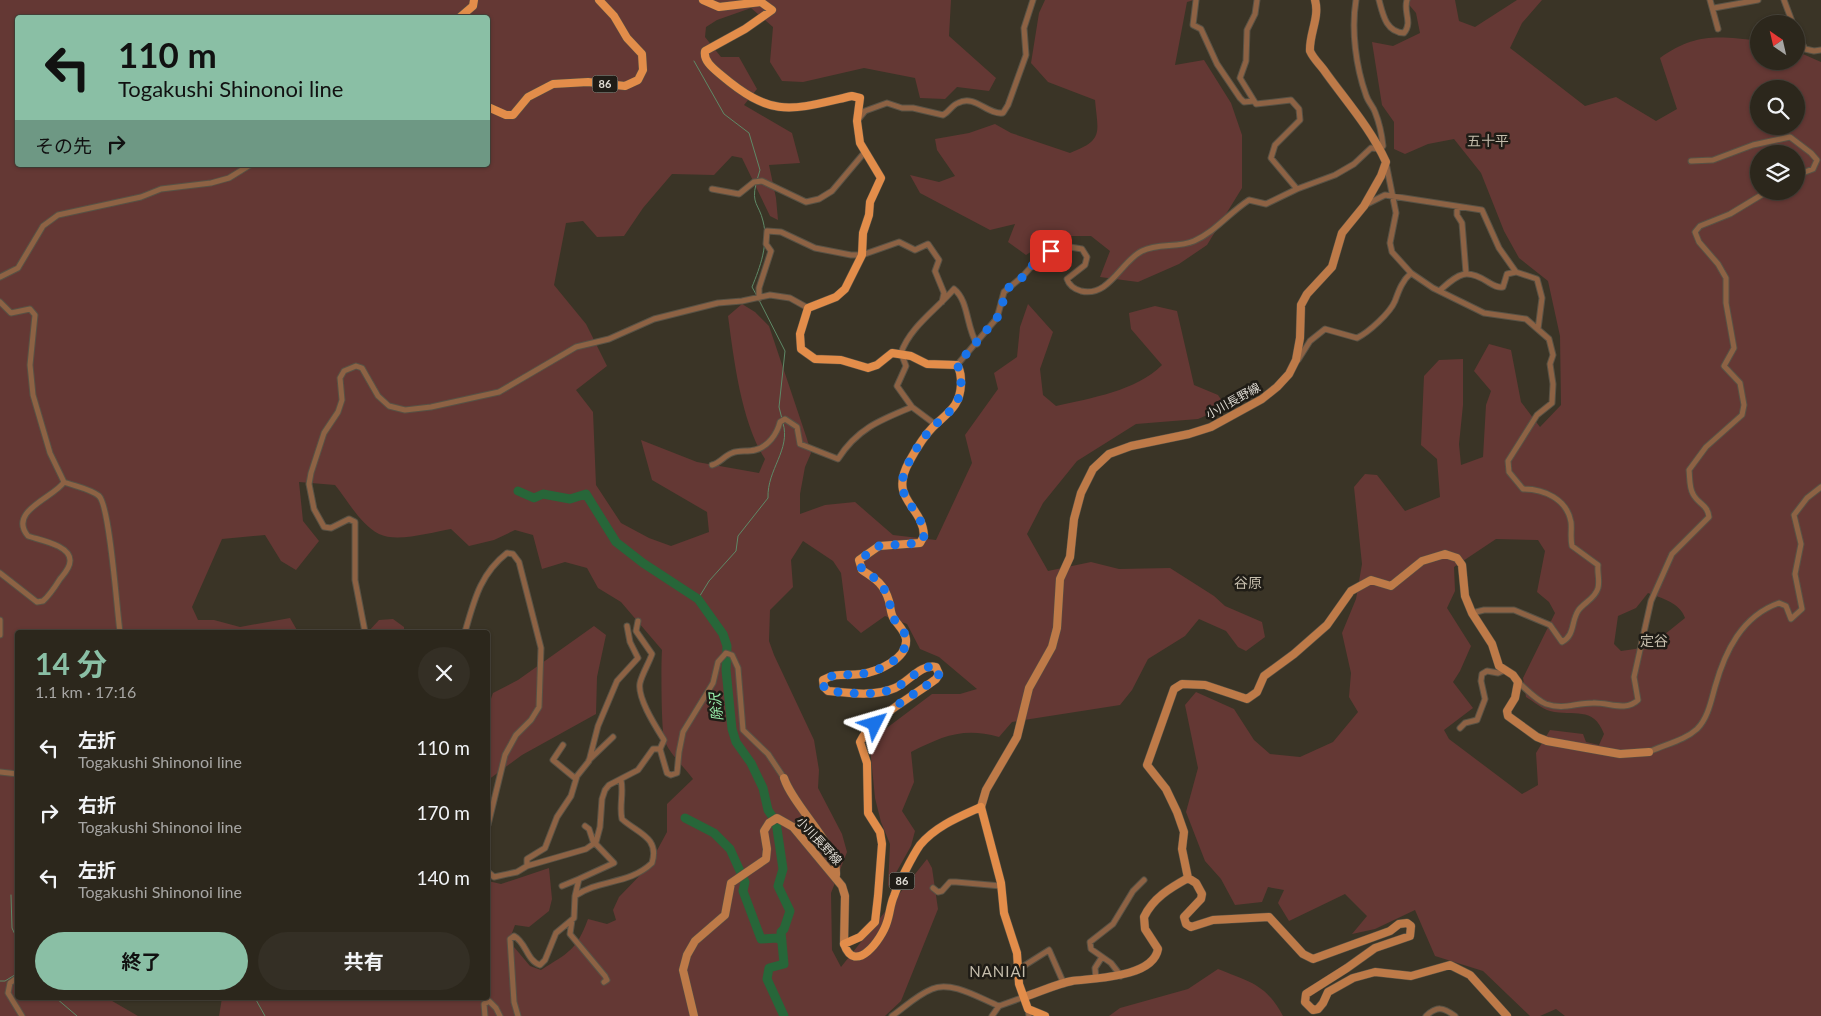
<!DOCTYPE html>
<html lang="ja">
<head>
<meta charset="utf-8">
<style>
	:root { --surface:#2c271c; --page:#342f25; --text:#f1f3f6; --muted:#a6a5a3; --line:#48443b; --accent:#8abfa5 }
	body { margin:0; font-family:Lato,"Noto Sans JP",sans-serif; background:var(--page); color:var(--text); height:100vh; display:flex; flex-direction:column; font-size:19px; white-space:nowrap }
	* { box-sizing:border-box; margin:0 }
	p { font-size:16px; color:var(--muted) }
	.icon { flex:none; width:28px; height:28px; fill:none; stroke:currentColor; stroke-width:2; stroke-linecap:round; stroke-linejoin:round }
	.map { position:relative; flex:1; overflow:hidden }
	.details { position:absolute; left:15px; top:630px; width:475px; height:370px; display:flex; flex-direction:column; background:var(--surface); border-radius:5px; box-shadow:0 1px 4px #0004,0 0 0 1px var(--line) }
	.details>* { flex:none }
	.top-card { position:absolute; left:15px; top:15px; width:475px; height:152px; border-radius:5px; box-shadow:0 1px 4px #0004,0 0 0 1px var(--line); background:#8abfa5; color:#111; overflow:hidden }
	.needle { width:32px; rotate:326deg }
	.controls { position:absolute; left:1750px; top:15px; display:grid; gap:10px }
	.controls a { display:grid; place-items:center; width:55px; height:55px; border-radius:50%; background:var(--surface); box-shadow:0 1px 4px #0004,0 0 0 1px var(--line); font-size:25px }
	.pin { position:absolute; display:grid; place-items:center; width:42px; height:42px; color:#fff; margin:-21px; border-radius:10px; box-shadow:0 2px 8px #0006 }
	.me { position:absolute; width:55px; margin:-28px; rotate:50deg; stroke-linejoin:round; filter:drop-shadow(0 0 4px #0008) }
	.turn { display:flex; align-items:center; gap:18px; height:105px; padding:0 20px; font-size:22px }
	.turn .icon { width:65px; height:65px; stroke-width:2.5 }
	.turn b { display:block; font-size:35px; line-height:42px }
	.then { display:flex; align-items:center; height:48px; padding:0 20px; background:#0003; gap:10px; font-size:19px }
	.round { display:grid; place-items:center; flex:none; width:52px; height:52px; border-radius:26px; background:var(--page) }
	.headline { display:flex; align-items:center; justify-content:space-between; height:85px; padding:0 20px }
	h1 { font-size:30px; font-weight:700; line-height:38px; color:var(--accent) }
	.action { display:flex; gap:10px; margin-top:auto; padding:10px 20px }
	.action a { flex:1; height:58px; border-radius:30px; background:var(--accent); color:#111; font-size:20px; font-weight:700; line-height:58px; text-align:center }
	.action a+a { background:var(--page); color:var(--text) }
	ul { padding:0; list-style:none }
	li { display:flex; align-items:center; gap:15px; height:65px; padding:0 20px }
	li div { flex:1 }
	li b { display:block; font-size:19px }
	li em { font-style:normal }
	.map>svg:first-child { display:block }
	.green { fill:#643834; fill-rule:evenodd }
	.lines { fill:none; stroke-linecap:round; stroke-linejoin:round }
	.stream { stroke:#5e8967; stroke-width:1 }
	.river { stroke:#276639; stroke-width:9 }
	.street-casing { stroke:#585245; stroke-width:7 }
	.secondary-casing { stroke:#585245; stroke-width:9 }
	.primary-casing { stroke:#585245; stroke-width:9 }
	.street { stroke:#8d6244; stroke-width:5 }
	.secondary { stroke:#be7a48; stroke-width:8 }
	.primary { stroke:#e38d4a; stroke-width:8 }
	.route { stroke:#1a73e8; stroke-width:9; stroke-dasharray:0 16.2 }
	.labels { text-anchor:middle; stroke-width:5; stroke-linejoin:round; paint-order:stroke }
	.shield { fill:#1f1c16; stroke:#a5a29a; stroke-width:1 }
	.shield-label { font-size:11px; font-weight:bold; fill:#dfdbd3 }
	.street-label { font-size:12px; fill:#dfdbd3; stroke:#1f1c16 }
	.neighbourhood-label { font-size:14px; fill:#c5bdac; stroke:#1f1c16 }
	.water-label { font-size:14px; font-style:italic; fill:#97efab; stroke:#1f1c16 }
	.quarter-label { font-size:15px; letter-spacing:1px; fill:#c5bdac; stroke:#1f1c16 }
</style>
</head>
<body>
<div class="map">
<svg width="1821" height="1016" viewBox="0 0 1821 1016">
	<rect width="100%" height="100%" fill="#3a3426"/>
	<!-- green -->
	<path class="green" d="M0,0H951L949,36L996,78L989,91L957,87L945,99L920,98L915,78L864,68L803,82L782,81L770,62L773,27L751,8L717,20L706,27L705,37L721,57H739L757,89L744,105L792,133L800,163L769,165L776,198L778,220L770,216L742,158L732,156L714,175L672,174L643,208L624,236L597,237L583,221L566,223L554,285L586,324L607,366L576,390L593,412L596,485L621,523L649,538L671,546L709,532L707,512L652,480L641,440L697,462L759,473L765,459C741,421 734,360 728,316L742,304L755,312L769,326L807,439L811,453L805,467L800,494V514L825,505L855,502L893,535L936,540L972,463L965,435L998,389L994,373L1017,357L1020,327L1028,304L1053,332L1040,369L1043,395L1056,406C1091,398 1136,391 1162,365L1131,329L1129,313L1155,306L1177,311L1194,385L1218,395L1226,407L1198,419L1136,424L1077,461L1043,503L1027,534L1048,571L1091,562L1119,569L1170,568L1214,596L1225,606L1262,622L1265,637L1246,651L1238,647L1226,631L1199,619L1185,636L1148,659L1132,690L1120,705L1012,722L999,737C963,727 943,736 911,752L914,782L902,811L915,831L911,846L888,887L890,844L881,822L875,798L870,747L880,733L932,694H960L977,689L939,657L920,649L907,624L885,616L861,633L847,620L841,573L833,561L803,541L791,560L793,587L770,610L769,641L774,655L814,740L819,770L818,788L842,834L847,852L831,893L832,950L841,967L927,859L932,868L938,909L901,1001L885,1016H219L222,998H488V881L501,884L549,868L552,899L549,911L529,927L515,925L509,941L530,966L541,970C569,952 576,951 588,919L607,924L616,920L613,910L619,897L648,867L667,832V804L693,779C684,767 671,755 665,742C661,735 661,662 662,650L621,602L598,588L587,568L565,562L542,569L533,535L515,530L494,540L469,546L451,529C432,532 397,543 379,534C360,524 348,501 335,485L299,482L303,521L319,541L296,570L281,561L265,535L222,539L192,607L198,620H214L240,627L290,618L298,632H18V998H107L138,1016H0ZM18,18H488V165H18Z
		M1045,0H1194L1187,2L1175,65L1204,60L1231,103L1242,135V188L1207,245L1179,264L1138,282L1100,277L1110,251L1091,236H1055L1026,255L1008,242L1015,224L990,230L920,193L910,175L939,182L955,176L937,150L935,139L969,133L995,124L1011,133L1070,153C1104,140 1098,133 1095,100L1048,82L1031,63L1039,13Z
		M1405,0H1455L1459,21L1475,27L1517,0H1542L1522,23L1510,48L1585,106L1616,97L1656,121L1677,109L1660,58C1695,33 1718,36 1759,41V61H1796V51L1821,62V1016H1565L1556,1009L1540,1016H1530L1483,971L1435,956L1415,910L1375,929L1352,934L1367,916L1345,894L1289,921L1278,903L1284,890L1268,887L1262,902L1235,905L1221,879L1205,861L1186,812L1198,768L1185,705L1196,692L1234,709L1254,740L1270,754L1300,757L1333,742L1358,712L1349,697L1351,673L1342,633L1356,599L1362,564L1354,487L1365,474L1377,475L1405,511L1440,497L1437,459L1421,445L1424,376L1439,360L1463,359V405L1459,444L1461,465L1483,457L1486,405L1491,391L1474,371L1489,344L1511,350L1521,402L1540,427L1561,405L1560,336L1548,281L1519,258L1504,231L1481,173L1454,139L1428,144L1405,154L1394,149V122L1382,105L1372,42L1393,46L1420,33L1416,13ZM1759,89H1796V126H1759ZM1759,154H1796V191H1759ZM1496,539L1538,540L1545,551L1537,592L1549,602L1555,613L1523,678L1526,697C1533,701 1542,709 1550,711C1574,717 1593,705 1604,734L1599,745L1586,742L1583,734L1550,730L1536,753L1538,785L1522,794L1449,739L1444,730L1473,708L1453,682L1460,671L1471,646L1447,608L1455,591L1454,567ZM1648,593C1662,598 1680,603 1685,618L1649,647L1621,651L1614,644L1618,616L1636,608Z
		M393,619L404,627V632H368L379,620Z
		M594,626L606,635L597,677L596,714L522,755L488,780V707L493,693L518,680Z
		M1218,969C1250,982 1266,984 1283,1016H1109L1120,1008L1188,989Z"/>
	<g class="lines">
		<!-- stream -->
		<path class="stream" d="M694,61L724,114L749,133L760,170L757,180
			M756,184C751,204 759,204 763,221C769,244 760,267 752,287L757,296
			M759,300L785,351L779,407L782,419
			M698,599L709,581L736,551L738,536L768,498C767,469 791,450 783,423
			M11,895L12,928L18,941
			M0,981H5L18,973
			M56,998L77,1016
			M255,998L265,1016"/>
		<!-- river -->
		<path class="river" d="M518,491L534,498L543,494L570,499L586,494L616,542L643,563L698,599L723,634L727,646L726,670L732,729L736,742L751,763L763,788L768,810L776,822L783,869L778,886L790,911L784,929L781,932L784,964L769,968L767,979L784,1016
			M685,818L714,833L730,849L745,882L743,891L761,939L777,938L782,941"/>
		<defs>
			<path id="street" d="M1196,0L1193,25L1201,29L1217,64L1240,98L1244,102L1254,101
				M1257,0L1255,14L1247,30L1246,61L1240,78L1256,104L1291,100L1299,109L1300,120L1275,145L1271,158L1297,189
				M1379,0C1383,15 1386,32 1404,33C1413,22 1403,12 1407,0
				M1710,0L1718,29
				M1784,0L1793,24
				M1714,8L1758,0
				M1796,32L1805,49L1814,51L1821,50
				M857,121L865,111L887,103L902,108H913L943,115C949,112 952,105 958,103C975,94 987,115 1003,113L1008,105L1026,55L1024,28L1033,0
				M1691,161L1713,160L1753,145L1790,137L1811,153L1817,160L1813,169L1805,172L1796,171
				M1386,163L1396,213L1390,243L1392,252L1411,273L1433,288L1484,313L1526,319L1549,339L1553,355L1550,364L1553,384L1552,403L1537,415L1508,461L1509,472L1523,489C1544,489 1567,499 1571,522C1572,530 1570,537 1572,546L1598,565C1597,573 1600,580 1598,588C1595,599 1583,603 1578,611C1571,622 1575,635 1562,642L1550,625L1514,610H1484L1472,613
				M712,189L739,194L754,182L762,181L806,202L819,199L832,191L864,153
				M1365,205L1385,195L1482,210L1499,248L1516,272L1537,279L1542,298L1538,329
				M1457,207V215L1462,223L1466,273
				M0,277L18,268L43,226L58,215L141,197L161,189L211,183L229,178L250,165
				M1439,291C1458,275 1464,267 1488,282C1493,285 1497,288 1503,287L1507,274L1516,272
				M759,298V288L771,251L766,244L767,231L781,232L815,248L851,255H862L899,242L915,250L928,244L939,260L935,271L944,293L942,302
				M0,302L11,313L30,309L35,315L30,365L33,395L50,453L64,482C74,486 91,489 99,496C110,506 117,612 120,632
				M1298,360L1310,341L1325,329L1357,338C1369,332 1390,313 1395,301C1399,290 1402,281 1411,273
				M957,365L997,318L1004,292L1023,276L1038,259L1064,246L1082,249L1087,257L1085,265L1067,279C1069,285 1074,289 1081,291C1109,298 1121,261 1142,251C1158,243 1178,248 1194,241C1215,232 1229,213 1249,200L1266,204L1297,189L1335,175L1354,164L1371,148L1380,149L1383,146C1382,136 1379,122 1375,112C1373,106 1368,102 1366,95C1356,67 1351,30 1356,0
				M936,425L912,407L897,386L906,366L901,353C910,327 936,310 954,289C969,301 966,327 977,344
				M712,465C720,463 724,456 732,453C739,450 747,452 755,450C768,447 777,434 780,422L785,419L797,427L800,444L838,459C857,429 880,420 912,407
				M0,573L37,602L43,601C50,595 55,587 60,579C64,574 70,568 70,561C71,545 39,540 28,536C7,511 55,497 64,482
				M0,620V635
				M638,621L636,631L652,654C649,663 642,674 640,683C637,698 656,727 664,740L660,749
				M365,632L355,580V522L349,519L331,528L324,527L314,509L309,484L311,473L324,433L338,412L342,400L340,378L344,371L356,366L362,368L378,396L389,406L405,410L431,407L499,392L576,347L609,339L654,319L718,303L742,301L770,295L790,298L808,308
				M465,632C474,601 480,574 507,553L513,554L519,562L541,648L539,707L531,720L516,735L505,755L488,825
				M1518,682C1526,689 1536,700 1546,704C1564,710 1575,703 1593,703C1608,702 1626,712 1638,700L1634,677L1651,601L1672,554L1709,517C1708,505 1698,504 1693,494C1689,487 1690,478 1689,470L1706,447L1742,415L1744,405L1740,383L1724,366L1734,348L1726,303V278L1718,264L1699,242L1695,232L1700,226L1730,214L1768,191
				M1460,728L1465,723L1477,720L1485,699L1481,681L1482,674L1487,671L1498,673L1505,670
				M563,745L553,760L576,779
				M1649,752C1665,744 1684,741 1697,729C1708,718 1711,701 1715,687C1725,651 1742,616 1779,603L1786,606L1791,619L1802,609L1795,574L1801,544L1794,515L1807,498L1821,487
				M589,760L613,737
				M0,772L18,774
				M527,866V859L545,848L557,817L571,796L577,776L589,761L598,726L617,681L638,658L630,642L627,626
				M488,872L494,877L517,872L527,866L586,849L596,842L600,827L602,799L605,790L609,785L638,770L653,749H660L667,773L671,775L677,773L679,752L683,732L713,683L718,662L726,653L732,655L738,668L743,730L768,754L784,778
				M562,886L579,879
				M933,888L938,892L942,891L950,882H956L1001,886
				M575,896L579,879L614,863L593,841L589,829L585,826
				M572,920L570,934L605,976L607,980L604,982
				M1019,969L1049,950L1064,984
				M1121,976L1111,963L1091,949L1090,942L1113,924L1133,891L1144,880
				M18,977L10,983L8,993L22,1016
				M1096,979L1095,968L1102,957
				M1028,1009L1029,1016
				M485,1016L484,1004L489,1001L496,1008L500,1016
				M518,1016L514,1002L510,939L514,936C526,942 527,961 540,965L545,960L556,933L574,918L575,896C599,879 629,885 652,863C660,837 637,833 622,819C619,806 624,793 621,780
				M892,1016C905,1007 917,995 932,989C951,980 981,999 999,1006
				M992,1016L999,1006L1024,997
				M1426,1016C1437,1006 1443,1007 1455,1016"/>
			<path id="secondary" d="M784,778C794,808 838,844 836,875
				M981,807L986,790L1017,737L1029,688L1052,647L1057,628L1060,579L1070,557L1074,519L1081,493L1093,469L1109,454L1131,446L1189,434L1211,427L1262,399L1277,387L1289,374L1296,360L1300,338L1301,305L1307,294L1332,267L1342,233L1364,206L1381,176L1386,162C1371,129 1347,102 1326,73C1321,65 1314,60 1310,51C1309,34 1320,17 1315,0
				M1188,878L1182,849L1184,832L1177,812L1166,789L1147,765L1174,689L1182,684L1205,685L1247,699L1257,692L1264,676L1294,654L1327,625L1351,591L1371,580L1391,586L1422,561L1445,554L1457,558L1462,565L1465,596L1472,613L1492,644L1499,666L1513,675L1518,682L1515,698L1507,711L1508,716L1537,737L1547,741L1620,754L1649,752
				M1188,878L1196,883L1202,894L1201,899L1184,917L1186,924L1191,927L1213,920L1269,917L1303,954L1313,959L1390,931L1399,924L1407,923L1411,926L1410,936L1375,948L1347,968L1306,994L1305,1002L1313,1010L1318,1009L1323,1003L1328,992L1353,978L1375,972L1411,976L1450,965L1470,975L1507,1016
				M1024,997C1040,992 1056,984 1072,981C1093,978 1153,978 1158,949L1145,929L1144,917C1153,898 1170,888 1188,878
				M694,1016L683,970L687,955L695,941L725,915L731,883L766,859L767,849L764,831L769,823L777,818L793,827L842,886L845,896L844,944"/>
			<path id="primary" d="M703,0L719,7L761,2L772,10L745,29L705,51C703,61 714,69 721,75C773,119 791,110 852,96L860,98L857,121L860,143L881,178L870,202L869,215L863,233L862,255L845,289L836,297L808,308L800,334L801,349L815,359L841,360L868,368L877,365L892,353L911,356L927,364L957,365C961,371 961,377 961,384C960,407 948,412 933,427C924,436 915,451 909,462C888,500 923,505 924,536L920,543L879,546L859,560L862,570C876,579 884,584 889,601C891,608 890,613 894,619C898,625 905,631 906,639C908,659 877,672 861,674C847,676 836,672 823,680L824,687L828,691C850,693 874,697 895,688C907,683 922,663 936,667L939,674L936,679C914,696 871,718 860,742L867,763L868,813L880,832L882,844L878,896L875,922L860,937L844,944C855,976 882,939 887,922C890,914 890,905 894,896C898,884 913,855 920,845C936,826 959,817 981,807L1001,883L1004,913L1017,953L1019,984L1028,1009L1045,1016
				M459,18L473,6L474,0
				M488,107L506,115H513L528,97L553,84L588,82L625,86L638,80L643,70L642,54L627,38L614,16L599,0"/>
		</defs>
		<!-- street casing -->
		<use href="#street" class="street-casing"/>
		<!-- secondary casing -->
		<use href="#secondary" class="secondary-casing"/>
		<!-- primary casing -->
		<use href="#primary" class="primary-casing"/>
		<!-- street -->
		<use href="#street" class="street"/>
		<!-- secondary -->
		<use href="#secondary" class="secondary"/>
		<!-- primary -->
		<use href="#primary" class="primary"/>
	</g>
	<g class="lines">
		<!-- route -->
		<path class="route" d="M875,724L890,710L936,679L939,674L936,667C923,663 907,683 895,688C874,697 850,693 828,691L824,687L823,680C836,672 847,676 861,674C877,672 908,659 906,638C905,631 898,625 894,619C890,613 891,607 889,601C884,584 876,578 862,570L859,560L879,546L920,543L924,536C923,505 888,500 909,462C915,450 924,436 933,427C948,412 960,407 961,384C961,377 961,371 957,365L997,318L1008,288L1024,276L1038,258L1051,251"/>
	</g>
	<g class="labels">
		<!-- shield labels -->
		<g class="shield">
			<rect x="592.5" y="75.5" width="25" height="17" rx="4"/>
			<rect x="889.5" y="872.5" width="25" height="17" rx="4"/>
		</g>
		<g class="shield-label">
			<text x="605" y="88">86</text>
			<text x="902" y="885">86</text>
		</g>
		<!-- street labels -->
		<g class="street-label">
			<text transform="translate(1233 401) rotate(-29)" y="4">小川長野線</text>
			<text transform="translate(819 841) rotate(47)" y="4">小川長野線</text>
		</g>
		<!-- neighbourhood labels -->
		<g class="neighbourhood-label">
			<text x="1488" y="146">五十平</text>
			<text x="1248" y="588">谷原</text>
			<text x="1654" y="646">定谷</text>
		</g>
		<!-- water labels -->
		<g class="water-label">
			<text transform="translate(716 707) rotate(-96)" y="5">除沢</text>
		</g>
		<!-- quarter labels -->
		<g class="quarter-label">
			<text x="998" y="977">NANIAI</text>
		</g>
	</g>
</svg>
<div class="controls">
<a><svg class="needle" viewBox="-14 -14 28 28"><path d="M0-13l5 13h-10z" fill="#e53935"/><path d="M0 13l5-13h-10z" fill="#a6a5a3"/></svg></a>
<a><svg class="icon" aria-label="search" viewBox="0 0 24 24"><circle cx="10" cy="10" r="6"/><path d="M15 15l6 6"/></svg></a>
<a><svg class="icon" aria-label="layers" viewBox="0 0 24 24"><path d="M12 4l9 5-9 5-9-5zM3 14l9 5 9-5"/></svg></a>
</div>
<div class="pin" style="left:1051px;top:251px;background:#d93025"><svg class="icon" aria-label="arrive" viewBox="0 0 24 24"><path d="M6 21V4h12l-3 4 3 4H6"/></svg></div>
<svg class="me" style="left:875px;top:724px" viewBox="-20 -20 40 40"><path d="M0-17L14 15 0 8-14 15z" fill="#1a73e8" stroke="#fff" stroke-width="4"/></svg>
<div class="top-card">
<div class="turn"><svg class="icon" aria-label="left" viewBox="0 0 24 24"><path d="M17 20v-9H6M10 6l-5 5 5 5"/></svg><div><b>110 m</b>Togakushi Shinonoi line</div></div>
<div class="then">その先<svg class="icon" aria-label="right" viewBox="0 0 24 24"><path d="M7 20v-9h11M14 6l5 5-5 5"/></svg></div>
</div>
<section class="details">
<div class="headline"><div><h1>14 分</h1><p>1.1 km · 17:16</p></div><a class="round"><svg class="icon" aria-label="close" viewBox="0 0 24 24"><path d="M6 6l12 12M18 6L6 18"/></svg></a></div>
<ul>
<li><svg class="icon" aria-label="left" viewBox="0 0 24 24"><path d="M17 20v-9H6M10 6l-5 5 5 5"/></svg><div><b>左折</b><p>Togakushi Shinonoi line</p></div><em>110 m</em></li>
<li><svg class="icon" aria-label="right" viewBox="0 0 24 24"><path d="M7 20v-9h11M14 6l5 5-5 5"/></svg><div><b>右折</b><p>Togakushi Shinonoi line</p></div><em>170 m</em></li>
<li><svg class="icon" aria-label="left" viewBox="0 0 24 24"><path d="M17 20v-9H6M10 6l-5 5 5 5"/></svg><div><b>左折</b><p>Togakushi Shinonoi line</p></div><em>140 m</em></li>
</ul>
<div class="action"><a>終了</a><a>共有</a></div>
</section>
</div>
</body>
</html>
